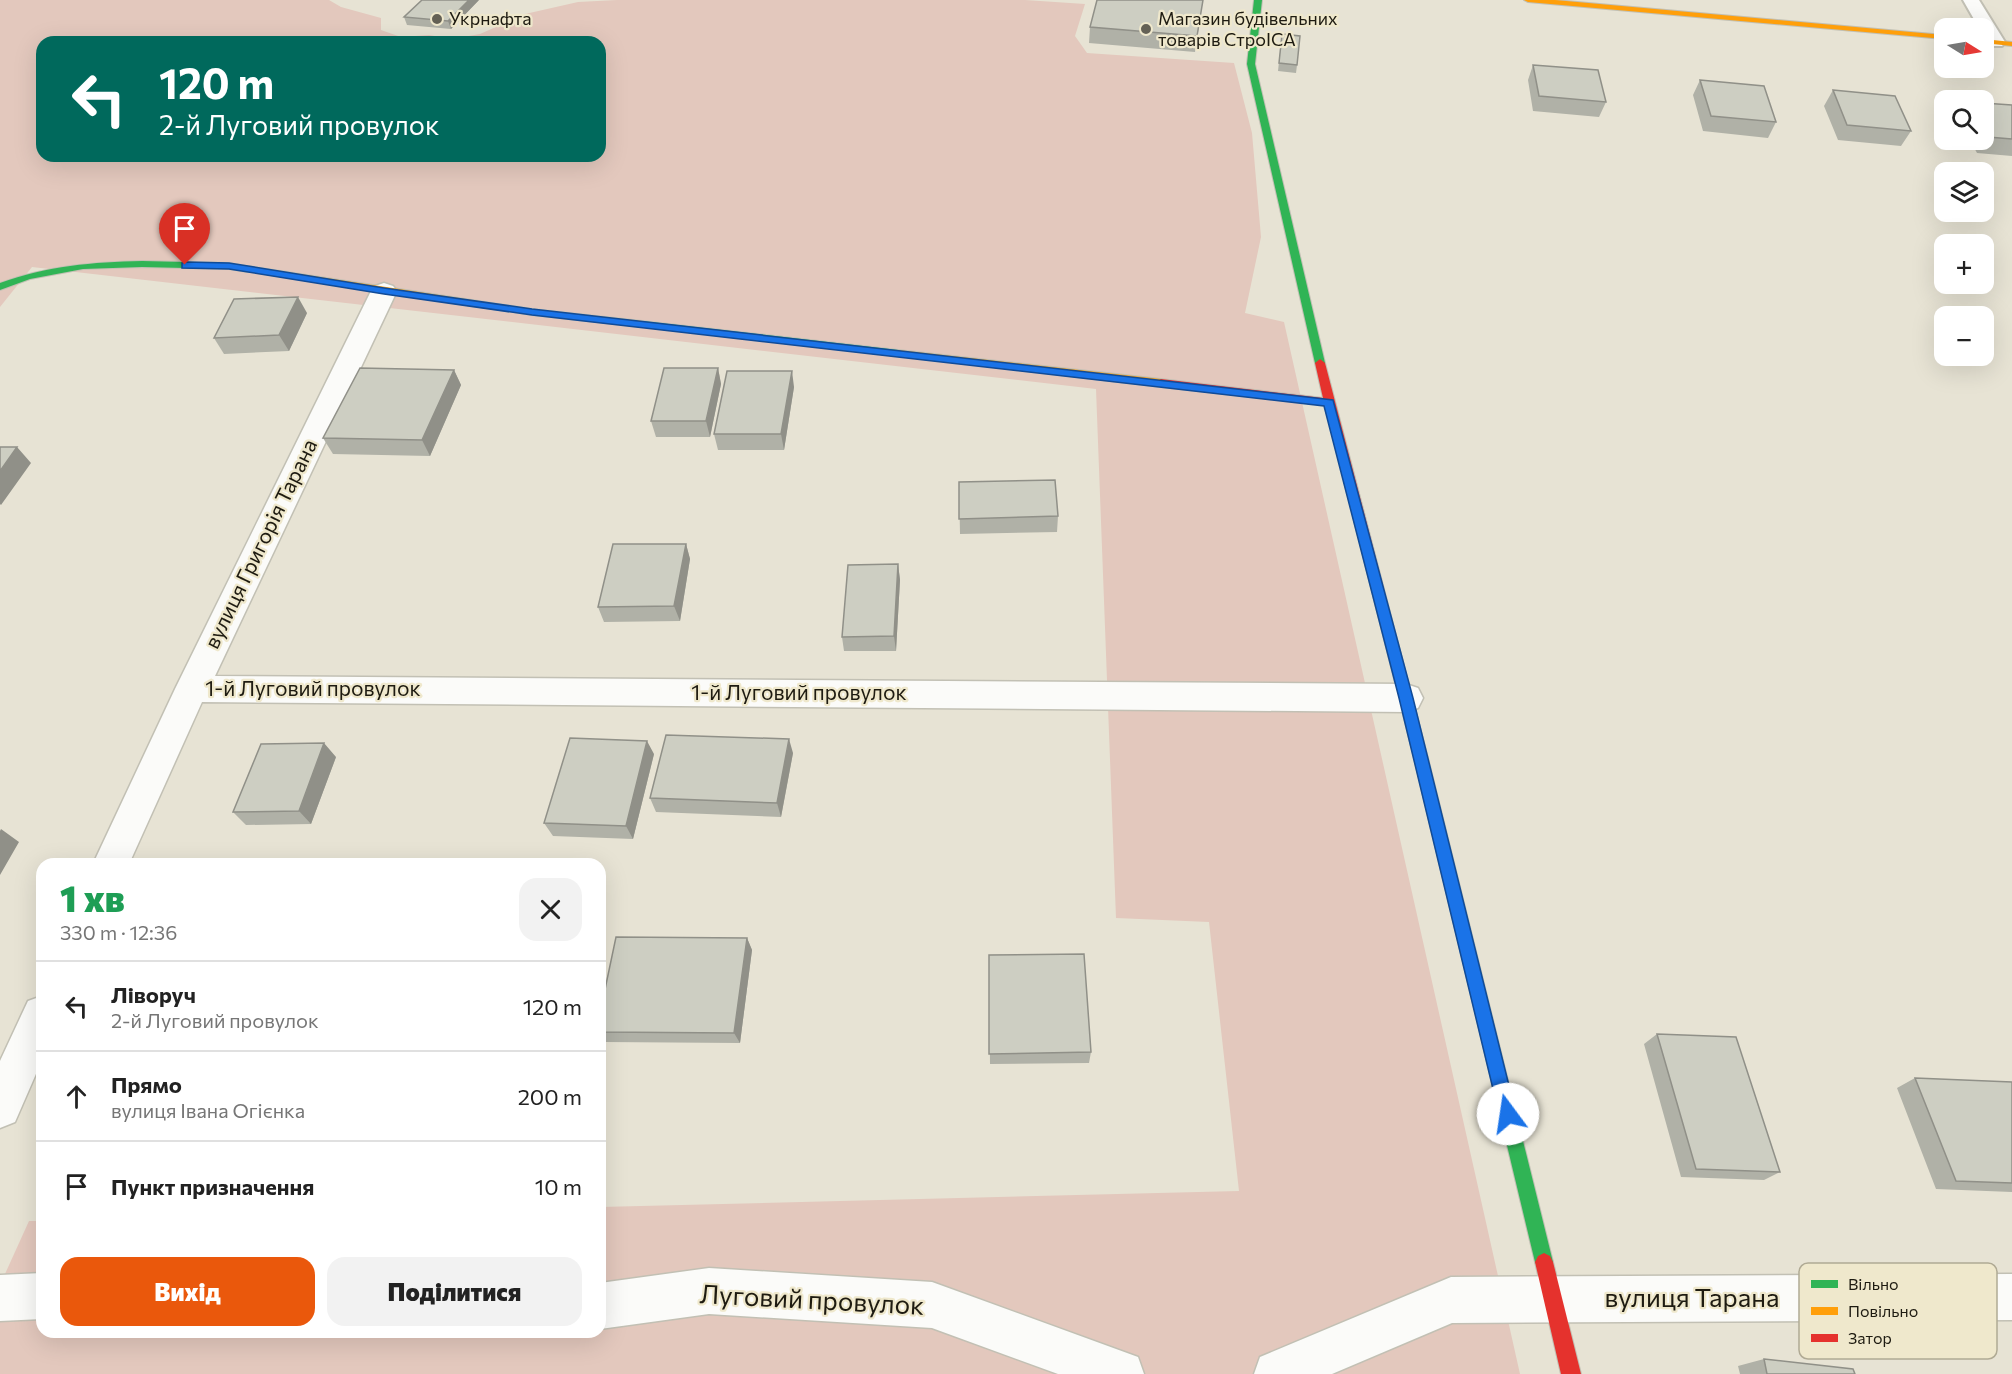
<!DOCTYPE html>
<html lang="uk">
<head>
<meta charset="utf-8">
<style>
	:root { --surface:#fff; --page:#f2f2f2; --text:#222; --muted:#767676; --line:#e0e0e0; --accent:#ea580c }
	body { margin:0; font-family:Commissioner,sans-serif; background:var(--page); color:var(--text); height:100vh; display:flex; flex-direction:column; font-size:22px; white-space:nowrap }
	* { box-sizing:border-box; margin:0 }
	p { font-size:20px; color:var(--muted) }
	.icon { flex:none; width:33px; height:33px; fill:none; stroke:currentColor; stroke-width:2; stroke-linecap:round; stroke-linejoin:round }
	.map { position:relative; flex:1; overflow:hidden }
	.sheet { position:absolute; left:36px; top:858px; width:570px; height:480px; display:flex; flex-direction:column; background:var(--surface); border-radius:18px; box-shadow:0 6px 24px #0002 }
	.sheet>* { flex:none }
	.top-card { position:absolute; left:36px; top:36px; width:570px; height:126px; border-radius:18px; box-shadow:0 6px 24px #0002; background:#00695c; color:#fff; overflow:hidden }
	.needle { width:39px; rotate:101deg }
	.fabs { position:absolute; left:1934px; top:18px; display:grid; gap:12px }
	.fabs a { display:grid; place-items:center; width:60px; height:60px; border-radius:12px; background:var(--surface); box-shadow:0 6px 24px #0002; font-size:30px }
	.pin { position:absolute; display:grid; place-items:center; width:51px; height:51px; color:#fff; margin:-62px -26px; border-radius:50% 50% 50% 0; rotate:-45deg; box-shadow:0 0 6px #0007 }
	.pin .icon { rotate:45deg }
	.me { position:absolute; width:66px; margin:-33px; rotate:346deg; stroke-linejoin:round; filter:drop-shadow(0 0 4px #0008) }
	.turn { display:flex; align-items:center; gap:21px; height:126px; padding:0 24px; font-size:27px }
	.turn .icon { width:78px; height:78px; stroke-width:2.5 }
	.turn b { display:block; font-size:42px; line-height:51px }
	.round { display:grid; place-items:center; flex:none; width:63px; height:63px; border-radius:18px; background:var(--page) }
	.head { display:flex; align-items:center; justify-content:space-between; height:102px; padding:0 24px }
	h1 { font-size:36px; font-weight:800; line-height:45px; color:#1e9e55 }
	.action { display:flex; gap:12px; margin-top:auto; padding:12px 24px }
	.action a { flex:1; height:69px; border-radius:18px; background:var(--accent); color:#fff; font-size:24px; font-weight:800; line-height:69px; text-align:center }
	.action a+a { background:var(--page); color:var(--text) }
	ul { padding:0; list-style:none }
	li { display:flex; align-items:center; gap:18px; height:90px; padding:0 24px; border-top:2px solid var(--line) }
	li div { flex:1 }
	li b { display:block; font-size:22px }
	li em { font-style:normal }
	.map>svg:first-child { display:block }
	.green { fill:#e3c8bd; fill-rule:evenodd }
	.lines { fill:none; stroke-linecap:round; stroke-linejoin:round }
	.lane-casing { stroke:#c2c0b4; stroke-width:4 }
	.street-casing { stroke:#c2c0b4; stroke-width:3 }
	.fast-casing { stroke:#c2c0b4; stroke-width:2 }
	.slow-casing { stroke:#c2c0b4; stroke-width:2 }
	.jam-casing { stroke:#c2c0b4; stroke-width:2 }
	.lane { fill:#fbfbf9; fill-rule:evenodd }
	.street { fill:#fbfbf9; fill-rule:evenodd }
	.fast { fill:#30b455; fill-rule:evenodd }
	.slow { fill:#ff9f0a; fill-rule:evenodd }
	.jam { fill:#e5322d; fill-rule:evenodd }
	.wall { fill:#b0b1a7 }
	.shaded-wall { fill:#909088 }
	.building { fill:#cdcec2; stroke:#909088; stroke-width:1.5 }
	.route { fill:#1a73e8; stroke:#114b97; stroke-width:1.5 }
	.poi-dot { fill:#646155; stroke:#efe8cc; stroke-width:2 }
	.labels { text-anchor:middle; stroke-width:4.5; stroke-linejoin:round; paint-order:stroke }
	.far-poi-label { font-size:18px; fill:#1e1b11; stroke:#efe8cc; text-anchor:start }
	.street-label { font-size:21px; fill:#1e1b11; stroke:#efe8cc }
	.near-street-label { font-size:26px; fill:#1e1b11; stroke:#efe8cc }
	.key { fill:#efe8cc; stroke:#b0aa94; stroke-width:1.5 }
	.key-label { font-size:16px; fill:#1e1b11 }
</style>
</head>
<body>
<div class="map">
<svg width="2012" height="1374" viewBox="0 0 2012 1374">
	<rect width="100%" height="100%" fill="#e7e3d4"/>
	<!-- green -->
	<path class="green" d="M0,0H329L341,7L381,18V30L401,37L429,35L452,39L480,34L525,14L578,2L617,0H1025L1085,4L1075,36L1087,53L1234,63L1252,133L1261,237L1245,313L1284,322L1520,1374H0V1285L29,1221H42V1332H600V1207L1239,1191L1209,922L1116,918L1096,389L32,267L0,307ZM42,42H600V156H42Z"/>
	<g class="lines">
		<defs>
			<path id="lane" d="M1963,0H1979L2005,42L2002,46H1990L1983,35V28H1979Z"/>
			<path id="street" d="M384,283L393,286L397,291L215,676L1406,684L1418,688L1423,698L1418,708L1406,712L202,702L129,864H93L175,689L371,291L375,286Z
				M42,996V1060L15,1122L0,1128V1061L28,1001Z
				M709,1268L932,1282L1138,1357L1144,1374H1058L932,1328L709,1314L600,1329V1283Z
				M42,1273V1319L0,1321V1275Z
				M2012,1274V1320L1452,1323L1332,1374H1254L1260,1357L1451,1277Z"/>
			<path id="fast" d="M1254,0H1262L1255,64L1325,363L1320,367L1315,363L1247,64Z
				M142,261L229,263L252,267L253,269L248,272L229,269L142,267L83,269L30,279L0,290V283C47,266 93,262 142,261Z
				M642,321L898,350L903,353L898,356L638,326L637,324Z
				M1421,752L1426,754L1428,758L1553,1262L1550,1268L1544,1271L1538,1268L1535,1262L1414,758L1416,754Z"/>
			<path id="slow" d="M1524,0H1555L1944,35V39L1528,2Z
				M1983,39L2012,42V46L1983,43Z
				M248,266L532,309L642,321L647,324L642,327L532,315L244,271V267Z
				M898,350L1161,379L1167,383L1161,387L894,355V351Z"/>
			<path id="jam" d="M1320,359L1325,363L1428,758L1426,762L1421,764L1416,762L1414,758L1325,405L1161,387L1155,383L1161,379L1323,398L1315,363Z
				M1544,1253L1550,1256L1553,1262L1581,1374H1561L1535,1262L1538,1256Z"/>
		</defs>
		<!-- lane casing -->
		<use href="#lane" class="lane-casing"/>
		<!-- street casing -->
		<use href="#street" class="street-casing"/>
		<!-- fast casing -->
		<use href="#fast" class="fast-casing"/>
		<!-- slow casing -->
		<use href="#slow" class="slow-casing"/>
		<!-- jam casing -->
		<use href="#jam" class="jam-casing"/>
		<!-- lane -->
		<use href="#lane" class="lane"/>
		<!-- street -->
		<use href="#street" class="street"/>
		<!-- fast -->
		<use href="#fast" class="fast"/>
		<!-- slow -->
		<use href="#slow" class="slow"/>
		<!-- jam -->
		<use href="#jam" class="jam"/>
	</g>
	<!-- wall -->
	<path class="wall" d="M479,0L451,29L407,25L404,17Z
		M1203,0L1195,52L1089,43L1090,27Z
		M1282,34L1297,65L1296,73L1278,71Z
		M1533,65L1606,102L1599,117L1533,111L1528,80Z
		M1700,80L1776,122L1768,138L1703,131L1693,95Z
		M1833,90L1911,131L1901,146L1838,140L1824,106Z
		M1983,103L2012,105V156L1977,153L1970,140H1983Z
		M307,313L289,351L224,354L214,338Z
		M718,368L721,384L710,437H656L651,421Z
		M454,370L461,385L430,456L333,454L323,438Z
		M794,387L784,450H718L714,434Z
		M959,482L1058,516L1057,532L960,534Z
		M686,544L690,559L680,621L604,622L598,607Z
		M898,564L900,580L896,651H844L842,637Z
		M793,753L781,817L656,812L650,798Z
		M654,754L633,839L553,836L544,823Z
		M336,757L311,824L246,825L233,812Z
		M747,938L752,950L740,1043L604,1042L600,1037V1013Z
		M989,955L1091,1052L1089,1063L990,1064Z
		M1657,1034L1780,1172L1764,1180L1681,1177L1644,1044Z
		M1915,1078L2012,1082V1192L1936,1189L1897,1088Z
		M1764,1359L1855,1374H1740L1738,1366Z"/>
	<!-- shaded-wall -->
	<path class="shaded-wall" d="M469,0H479L451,29L448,21Z
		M298,297L307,313L289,351L279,335Z
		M718,368L721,384L710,437L706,421Z
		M454,370L461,385L430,456L422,440Z
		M792,371L794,387L784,450L781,434Z
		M17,447L31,463L1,505L0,504V471Z
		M686,544L690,559L680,621L674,606Z
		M898,564L900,580L896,651L894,636Z
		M789,739L793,753L781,817L777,803Z
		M647,741L654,754L633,839L626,826Z
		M324,743L336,757L311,824L299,811Z
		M1,829L19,842L0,875V831Z
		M747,938L752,950L740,1043L734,1033Z"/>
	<!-- building -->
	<path class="building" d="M422,0H469L448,21L404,17Z
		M1097,0H1203L1197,36L1090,27Z
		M1282,34L1300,36L1297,65L1279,63Z
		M1533,65L1598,70L1606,102L1539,96Z
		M1700,80L1764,86L1776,122L1711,116Z
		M1833,90L1895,96L1911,131L1847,125Z
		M1983,103L2012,105V139L1988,137L1983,128Z
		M298,297L279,335L214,338L234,299Z
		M360,368L454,370L422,440L323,438Z
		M664,368H718L706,421H651Z
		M727,371H792L781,434H714Z
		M0,447H17L0,471Z
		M1055,480L1058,516L959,519V482Z
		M613,544H686L674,606L598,607Z
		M898,564L894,636L842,637L848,565Z
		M666,735L789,739L777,803L650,798Z
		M570,738L647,741L626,826L544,823Z
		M324,743L299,811L233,812L261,744Z
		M616,937L747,938L734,1033L600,1032V1013Z
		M1084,954L1091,1052L989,1054V955Z
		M1657,1034L1736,1037L1780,1172L1696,1169Z
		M1915,1078L2012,1082V1183L1956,1181Z
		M1764,1359L1853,1369L1855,1374H1767Z"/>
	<!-- route -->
	<path class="route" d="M185,262L229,263L384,288L532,309L1333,400L1413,698L1516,1114L1514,1120L1508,1123L1501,1120L1499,1114L1399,698L1324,406L532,315L384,294L229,269L182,268V263Z"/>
	<!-- markers -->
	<g class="poi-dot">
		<circle cx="437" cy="19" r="6"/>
		<circle cx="1146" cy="29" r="6"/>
	</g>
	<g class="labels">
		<!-- far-poi labels -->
		<g class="far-poi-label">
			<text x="449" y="25">Укрнафта</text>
			<text x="1158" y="25">Магазин будівельних<tspan x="1158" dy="21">товарів СтроІСА</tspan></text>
		</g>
		<!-- street labels -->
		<g class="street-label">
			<text transform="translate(261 544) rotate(-64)" y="7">вулиця Григорія Тарана</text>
			<text x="313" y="696">1-й Луговий провулок</text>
			<text x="799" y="700">1-й Луговий провулок</text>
		</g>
		<!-- near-street labels -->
		<g class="near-street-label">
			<text x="1692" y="1307">вулиця Тарана</text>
			<text transform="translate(812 1300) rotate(3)" y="9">Луговий провулок</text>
		</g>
	</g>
	<!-- legend -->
	<rect x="1799" y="1263" width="198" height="96" rx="9" class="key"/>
	<rect x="1811" y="1280" width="27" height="8" fill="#30b455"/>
	<rect x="1811" y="1307" width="27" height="8" fill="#ff9f0a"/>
	<rect x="1811" y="1334" width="27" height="8" fill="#e5322d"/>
	<g class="key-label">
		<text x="1848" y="1290">Вільно</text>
		<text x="1848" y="1317">Повільно</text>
		<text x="1848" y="1344">Затор</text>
	</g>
</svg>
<div class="fabs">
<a><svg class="needle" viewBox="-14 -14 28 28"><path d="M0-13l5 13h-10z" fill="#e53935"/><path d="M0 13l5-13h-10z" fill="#767676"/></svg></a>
<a><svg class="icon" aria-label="search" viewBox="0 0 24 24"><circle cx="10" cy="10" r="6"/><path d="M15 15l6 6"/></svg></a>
<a><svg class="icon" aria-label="layers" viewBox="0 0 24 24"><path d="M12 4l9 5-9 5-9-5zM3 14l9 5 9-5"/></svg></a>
<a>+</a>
<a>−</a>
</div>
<div class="pin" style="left:185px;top:265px;background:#d93025"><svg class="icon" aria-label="arrive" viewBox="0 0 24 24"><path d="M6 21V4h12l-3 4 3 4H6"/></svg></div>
<svg class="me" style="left:1508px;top:1114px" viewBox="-20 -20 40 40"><circle r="19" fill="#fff"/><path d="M0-13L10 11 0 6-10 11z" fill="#1a73e8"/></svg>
<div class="top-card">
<div class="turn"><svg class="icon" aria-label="left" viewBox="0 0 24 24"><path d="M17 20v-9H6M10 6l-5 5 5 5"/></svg><div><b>120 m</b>2-й Луговий провулок</div></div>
</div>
<section class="sheet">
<div class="head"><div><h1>1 хв</h1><p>330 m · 12:36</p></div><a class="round"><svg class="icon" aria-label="close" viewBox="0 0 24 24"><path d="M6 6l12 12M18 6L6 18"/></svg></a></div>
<ul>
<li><svg class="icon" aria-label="left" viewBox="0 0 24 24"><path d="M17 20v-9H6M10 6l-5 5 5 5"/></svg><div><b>Ліворуч</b><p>2-й Луговий провулок</p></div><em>120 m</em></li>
<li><svg class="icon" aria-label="ahead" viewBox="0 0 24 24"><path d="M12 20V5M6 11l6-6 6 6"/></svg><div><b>Прямо</b><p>вулиця Івана Огієнка</p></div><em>200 m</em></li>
<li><svg class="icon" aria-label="arrive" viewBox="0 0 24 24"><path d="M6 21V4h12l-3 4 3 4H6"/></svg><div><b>Пункт призначення</b></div><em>10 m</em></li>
</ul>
<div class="action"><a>Вихід</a><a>Поділитися</a></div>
</section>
</div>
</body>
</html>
